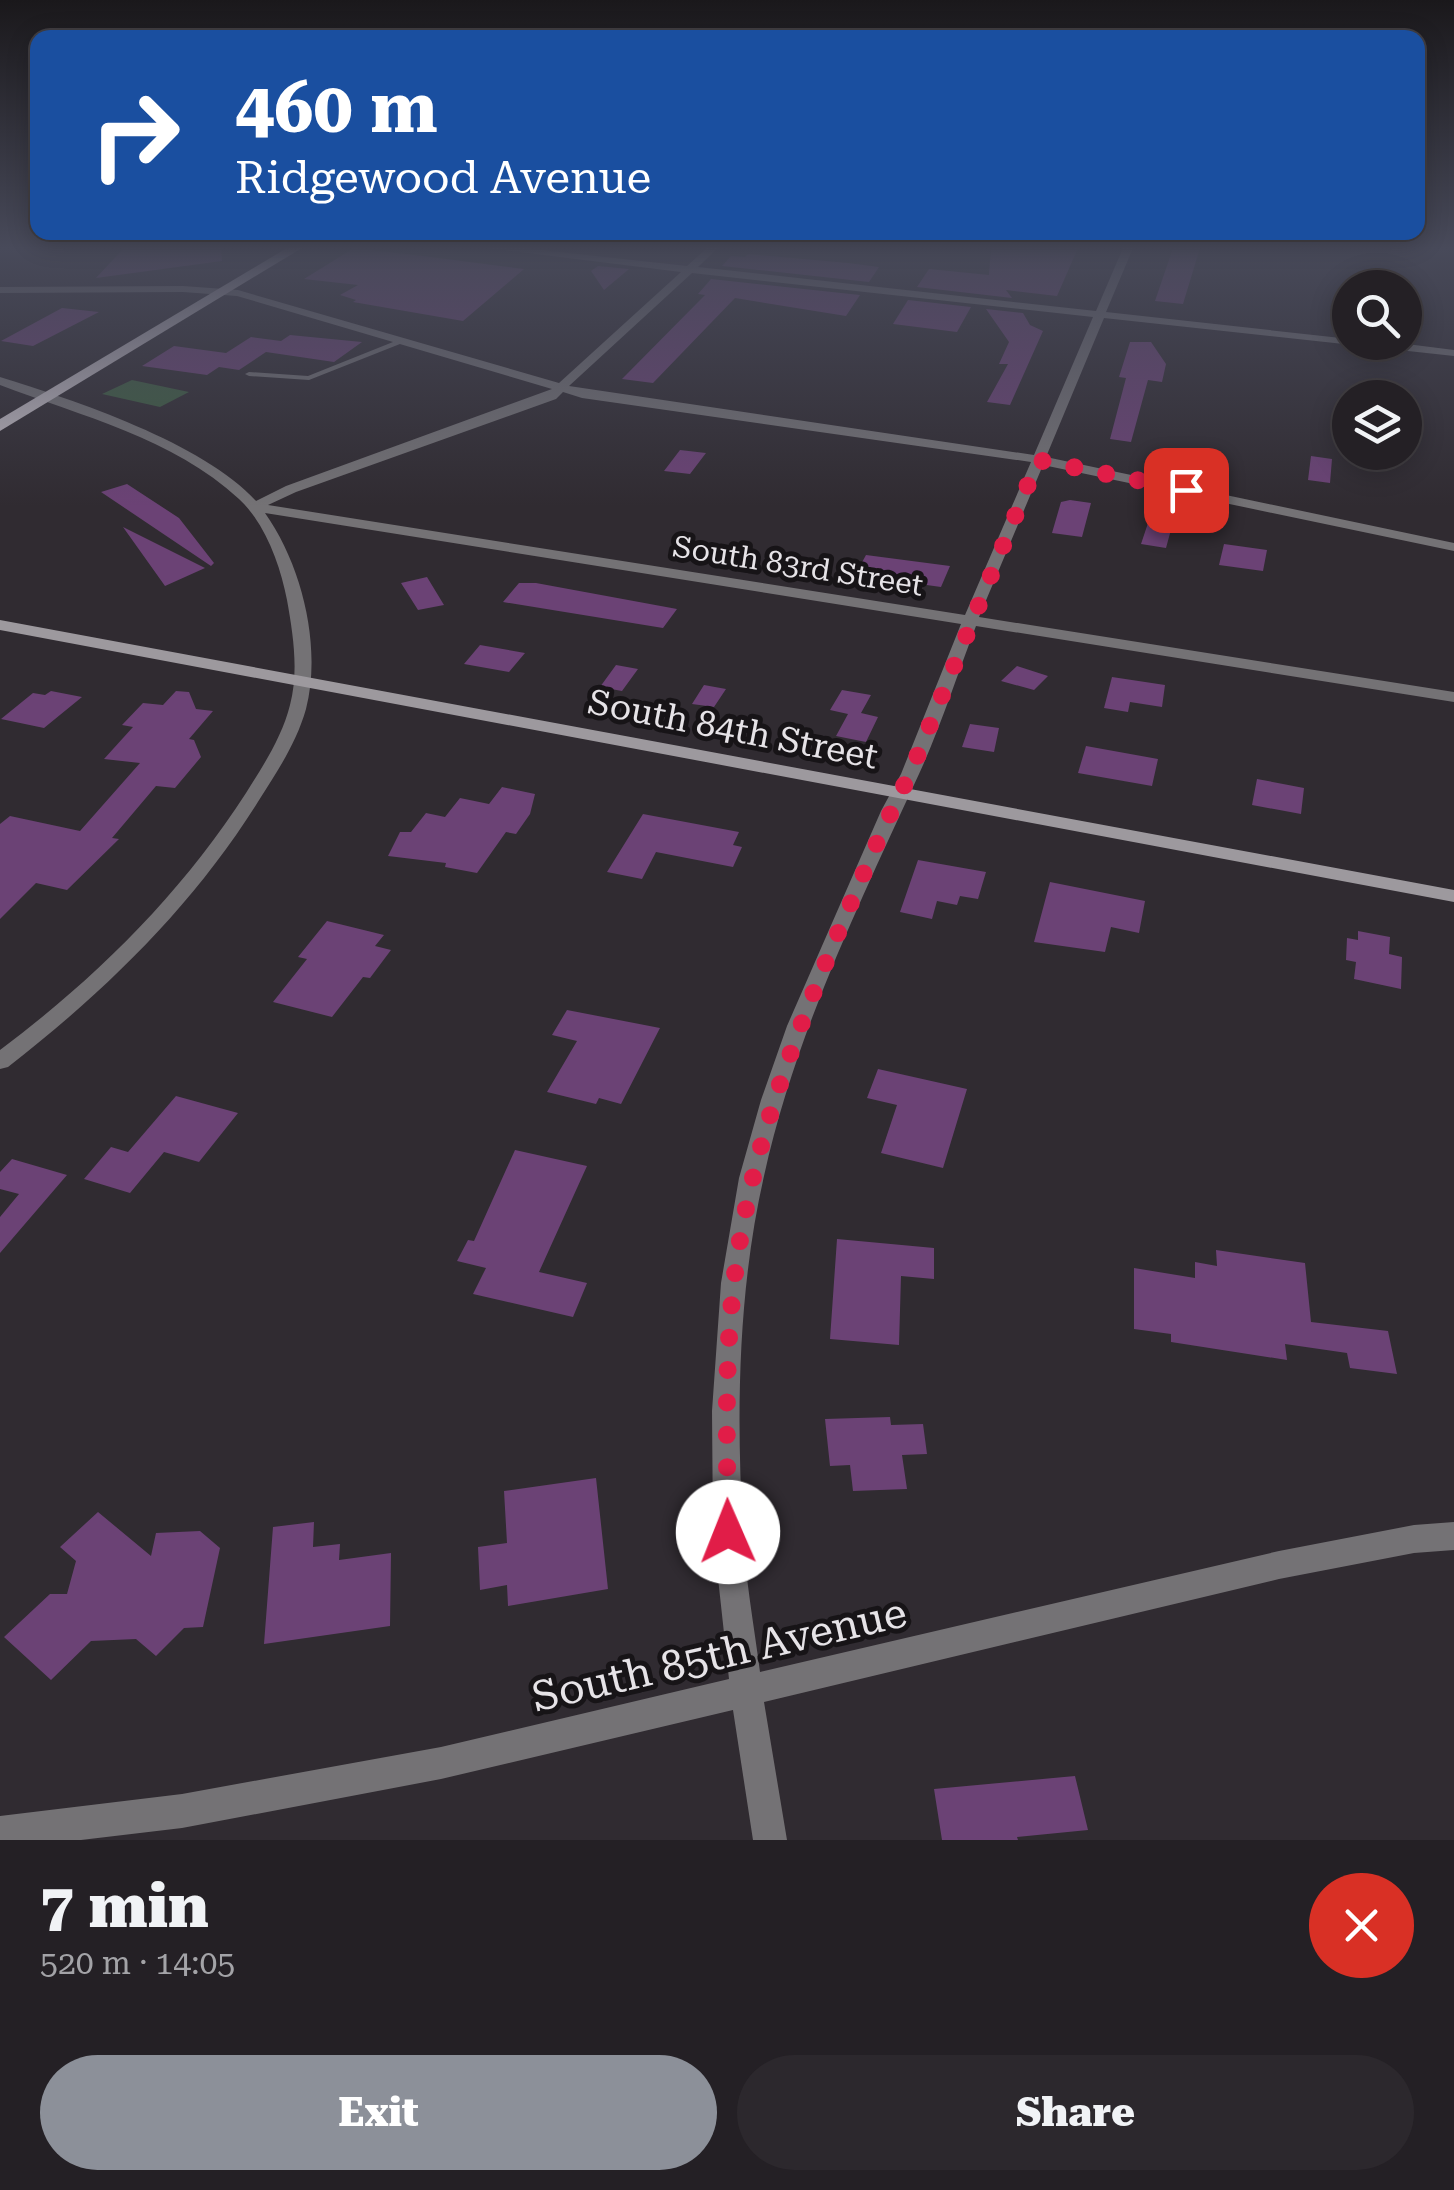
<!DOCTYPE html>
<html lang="en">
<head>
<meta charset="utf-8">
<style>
	:root { --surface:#242025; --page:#2c282d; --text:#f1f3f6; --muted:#a3a3a7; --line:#413e42; --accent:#8c9099 }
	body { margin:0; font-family:"Roboto Serif",serif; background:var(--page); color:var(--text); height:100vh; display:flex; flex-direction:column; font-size:38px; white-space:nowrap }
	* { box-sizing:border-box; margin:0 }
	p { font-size:32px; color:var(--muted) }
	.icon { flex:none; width:55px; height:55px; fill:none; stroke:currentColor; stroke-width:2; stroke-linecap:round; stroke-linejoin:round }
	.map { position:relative; height:1840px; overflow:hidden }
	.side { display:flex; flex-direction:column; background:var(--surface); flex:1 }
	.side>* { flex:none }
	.top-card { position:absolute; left:30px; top:30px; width:1395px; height:210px; border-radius:20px; box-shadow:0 5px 25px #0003,0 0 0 2px var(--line); background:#1a4fa0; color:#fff; overflow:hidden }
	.tools { position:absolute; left:1332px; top:270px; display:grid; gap:20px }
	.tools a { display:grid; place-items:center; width:90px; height:90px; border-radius:50%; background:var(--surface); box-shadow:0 5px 25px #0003,0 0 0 2px var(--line); font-size:50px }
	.pin { position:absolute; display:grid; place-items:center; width:85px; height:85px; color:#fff; margin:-42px; border-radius:20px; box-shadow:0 5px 15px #0006 }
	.me { position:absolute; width:110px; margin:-55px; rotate:359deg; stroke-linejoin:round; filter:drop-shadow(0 0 8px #0008) }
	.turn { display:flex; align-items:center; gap:35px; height:210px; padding:0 40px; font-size:45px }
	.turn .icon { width:130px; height:130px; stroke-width:2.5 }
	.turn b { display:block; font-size:70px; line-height:85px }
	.round { display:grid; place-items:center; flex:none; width:105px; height:105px; border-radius:52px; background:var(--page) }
	.overview { display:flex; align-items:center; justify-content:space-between; height:170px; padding:0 40px }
	h1 { font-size:60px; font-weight:800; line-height:75px }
	.button { display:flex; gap:20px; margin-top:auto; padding:20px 40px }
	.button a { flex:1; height:115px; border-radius:60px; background:var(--accent); color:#fff; font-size:40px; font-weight:800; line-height:115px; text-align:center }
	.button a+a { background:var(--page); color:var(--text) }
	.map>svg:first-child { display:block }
	.green { fill:#3e5d41 }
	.building { fill:#6b4275 }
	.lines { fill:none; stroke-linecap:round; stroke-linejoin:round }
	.service { fill:#747275; fill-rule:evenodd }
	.minor { fill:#747275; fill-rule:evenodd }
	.secondary { fill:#9d999e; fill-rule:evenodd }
	.primary { fill:#bcb6bd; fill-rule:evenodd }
	.route { stroke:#e11d48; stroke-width:18; stroke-dasharray:0 32.4 }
	.labels { text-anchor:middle; stroke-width:10; stroke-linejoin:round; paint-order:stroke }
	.far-street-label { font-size:30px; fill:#e6e3e7; stroke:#171417 }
	.street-label { font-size:35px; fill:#e6e3e7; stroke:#171417 }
	.near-street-label { font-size:42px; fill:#e6e3e7; stroke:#171417 }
</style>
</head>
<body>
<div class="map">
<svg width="1454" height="1840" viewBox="0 0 1454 1840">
	<rect width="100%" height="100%" fill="#302b31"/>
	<!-- green -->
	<path class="green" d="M132,380L189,392L160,407L102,394Z"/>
	<!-- building -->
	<path class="building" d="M124,248H221L222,261L96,278Z
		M354,248L423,256L524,269L463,321L353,302L356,300L340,295L358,285L304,279Z
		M991,248H1078L1057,296L1006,290L1012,298L917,287L929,269L989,275Z
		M1173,248H1200L1183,304L1155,301Z
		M748,254L848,263L879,267L869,282L722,266L731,256L745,257Z
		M598,266L629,269L604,290L591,271Z
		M711,279L860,295L846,316L735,298L653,383L622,379L705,295L698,294Z
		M908,300L971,307L957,332L893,324Z
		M62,308L99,312L33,346L1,341Z
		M986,309L1023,313L1030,325L1043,331L1010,405L987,402L1008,364H999L1009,342Z
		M290,335L362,342L334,362L266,352L239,370L219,367L207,375L142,366L174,346L226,353L251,337L281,341Z
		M1130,342H1151L1166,364L1162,382L1148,380L1131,442L1110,439L1126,378L1119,377Z
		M680,450L706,453L690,474L664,471Z
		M1311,456L1332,459L1330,483L1308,480Z
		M127,484L179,518L214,563L211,566L101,492Z
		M1070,500L1091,503L1082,537L1052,533L1061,502Z
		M1148,523L1172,526L1166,548L1141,544Z
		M123,527L205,568L165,586Z
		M1224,544L1267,550L1263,571L1219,565Z
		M866,555L950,566L941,587L855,575Z
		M427,577L444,605L418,610L401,583Z
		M519,583H536L677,609L663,628L503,602Z
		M480,645L525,653L509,672L464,664Z
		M616,665L638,669L622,691L600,687Z
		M1017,666L1048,676L1034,690L1001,681Z
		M1112,677L1165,685L1162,707L1130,702L1128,712L1104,708Z
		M704,685L726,689L714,707L692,704Z
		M842,690L871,695L861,713L878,717L866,742L836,736L848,714L830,710Z
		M51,691L82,697L44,728L1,719L33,693L45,695Z
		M176,691L189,692L196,709L213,711L189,739L194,740L201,757L175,788L156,786L112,838L119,839L67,890L36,883L0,919V824L10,816L80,831L140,763L104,759L133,727L122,725L143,703L163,705Z
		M970,724L999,728L994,752L962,747Z
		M1086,746L1158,759L1152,786L1078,773Z
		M1257,779L1304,788L1301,814L1252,805Z
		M502,787L535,794L530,814L516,834L506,832L477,873L445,867L446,863L388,856L400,832H411L426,813L445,817L460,798L489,804Z
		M643,814L739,832L733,845L742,847L733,867L656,852L642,879L607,872Z
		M918,860L986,872L978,899L960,896L957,905L937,901L932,919L900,912Z
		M1050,882L1145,901L1139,933L1111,927L1105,952L1034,942Z
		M327,921L384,935L375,946L391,950L370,978L363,977L332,1017L273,1002L307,959L298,957Z
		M1358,931L1390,937L1389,954L1402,957L1401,989L1354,979L1356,962L1346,960L1347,938L1358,940Z
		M567,1010L660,1028L621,1104L599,1098L596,1104L547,1092L577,1041L552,1035Z
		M878,1069L967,1089L943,1168L881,1153L897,1105L867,1098Z
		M176,1096L238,1113L199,1162L164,1152L130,1193L84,1179L111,1147L128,1152Z
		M515,1150L587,1166L539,1272L587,1283L573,1317L473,1294L486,1268L457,1261L468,1240L474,1241Z
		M12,1159L67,1175L0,1253V1217L19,1194L0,1189V1172Z
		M837,1239L934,1248V1279L901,1276L899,1345L830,1339Z
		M1216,1250L1305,1263L1311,1322L1388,1331L1397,1374L1350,1368L1347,1353L1285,1344L1287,1360L1171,1342V1334L1134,1329V1268L1195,1278V1262L1217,1266Z
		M890,1417L891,1425L923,1424L927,1454L902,1455L907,1489L853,1491L850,1465L830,1466L825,1419Z
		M596,1478L608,1589L508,1606L507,1585L480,1590L478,1547L507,1543L504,1491Z
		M98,1512L151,1556L156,1533L200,1531L220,1548L203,1627L184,1628L156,1656L136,1639L91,1641L51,1680L4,1637L50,1594H67L76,1561L60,1547Z
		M314,1522L313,1547L340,1544L339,1560L391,1553L390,1626L264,1644L273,1527Z
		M1075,1776L1088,1830L1017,1837L1018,1840H942L934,1789Z"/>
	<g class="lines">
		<!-- service -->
		<path class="service" d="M398,340L405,342L309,380L249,376L245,374L249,372L308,376Z"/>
		<!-- minor -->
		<path class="minor" d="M487,248H523L687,266L707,248H718L698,267L1096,311L1123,248H1133L1106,312L1350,339V342H1391L1454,350V356L1104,318L1046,457L1454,543V551L1043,465L979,617L1454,692V702L976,626C957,675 941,726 919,774C859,904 795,1035 764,1176C738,1290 736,1413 743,1530C745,1577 754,1625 760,1672L1279,1551L1414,1525L1454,1522V1550L1414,1553L1279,1579L764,1702L787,1840H753L733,1710L441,1779L182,1828L81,1840H0V1816L182,1794L441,1747L729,1679L713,1532L712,1411L721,1283L739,1178L761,1100L787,1026L881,811L901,774L961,624L265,513C302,565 322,647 306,709C297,741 279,769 261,797C195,904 107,990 8,1067L0,1069V1050C96,978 181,894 246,793C263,766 282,737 290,705C299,671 293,634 287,600C280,564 265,523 239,499C173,438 81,416 0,385V377C74,400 204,443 256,501L286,486L552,389L237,296L183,292L0,293V287L183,286L238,290L559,383L681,272ZM692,273L1093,317L1034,455L569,386ZM563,392L582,398L1031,462L965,615L268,505L296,492L556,399Z"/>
		<!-- secondary -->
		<path class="secondary" d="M0,620L1454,890V902L0,630Z"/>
		<!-- primary -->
		<path class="primary" d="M287,248H302L0,431V419Z"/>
	</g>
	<!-- sky -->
	<linearGradient id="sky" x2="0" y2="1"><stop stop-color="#1a181b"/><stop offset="0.49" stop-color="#484a5a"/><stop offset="1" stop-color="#484a5a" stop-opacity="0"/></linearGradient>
	<rect width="1454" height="506" fill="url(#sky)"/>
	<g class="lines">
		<!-- route -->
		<path class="route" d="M728,1532C727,1449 724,1364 734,1282C749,1156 792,1042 841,926C863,875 884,824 910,774L1038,460L1186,490"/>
	</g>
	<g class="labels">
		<!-- far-street labels -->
		<g class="far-street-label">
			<text transform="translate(798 566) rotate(9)" y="10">South 83rd Street</text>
		</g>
		<!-- street labels -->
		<g class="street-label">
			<text transform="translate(733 729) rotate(11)" y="12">South 84th Street</text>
		</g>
		<!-- near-street labels -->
		<g class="near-street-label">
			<text transform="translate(719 1654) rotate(-13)" y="15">South 85th Avenue</text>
		</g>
	</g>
</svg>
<div class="tools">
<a><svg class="icon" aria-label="search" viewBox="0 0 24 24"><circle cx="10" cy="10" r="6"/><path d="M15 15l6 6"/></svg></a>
<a><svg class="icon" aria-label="layers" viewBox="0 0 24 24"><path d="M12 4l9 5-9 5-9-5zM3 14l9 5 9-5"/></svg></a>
</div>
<div class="pin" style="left:1186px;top:490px;background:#d93025"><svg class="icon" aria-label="arrive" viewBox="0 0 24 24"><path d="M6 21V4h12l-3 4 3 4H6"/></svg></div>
<svg class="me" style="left:728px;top:1532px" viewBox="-20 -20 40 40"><circle r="19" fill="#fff"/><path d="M0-13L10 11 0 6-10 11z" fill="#e11d48"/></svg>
<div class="top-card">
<div class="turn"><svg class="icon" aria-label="right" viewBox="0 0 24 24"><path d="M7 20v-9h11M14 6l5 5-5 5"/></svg><div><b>460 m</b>Ridgewood Avenue</div></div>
</div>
</div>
<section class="side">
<div class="overview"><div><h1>7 min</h1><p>520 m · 14:05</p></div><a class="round" style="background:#d93025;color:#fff"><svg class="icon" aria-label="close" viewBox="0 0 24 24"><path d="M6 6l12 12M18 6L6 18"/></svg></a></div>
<div class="button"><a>Exit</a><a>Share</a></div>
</section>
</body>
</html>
